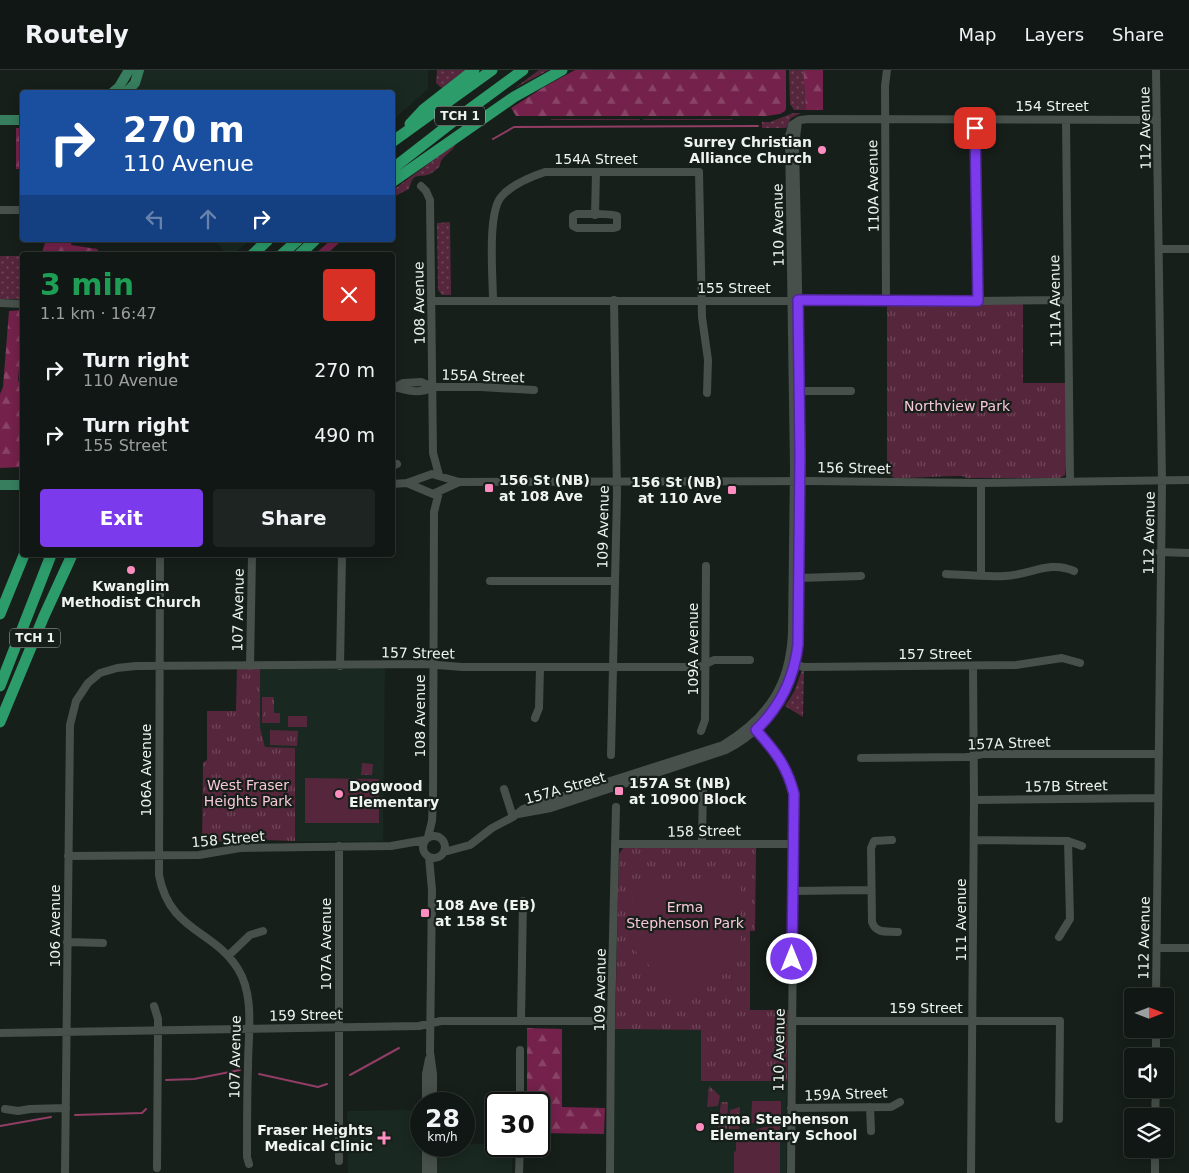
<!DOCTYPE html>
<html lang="en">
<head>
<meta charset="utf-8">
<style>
	:root { --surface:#111714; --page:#1e2422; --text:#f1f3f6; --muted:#9c9fa0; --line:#303634; --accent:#7c3aed }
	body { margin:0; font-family:"DejaVu Sans",sans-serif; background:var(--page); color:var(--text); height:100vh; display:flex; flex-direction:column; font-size:19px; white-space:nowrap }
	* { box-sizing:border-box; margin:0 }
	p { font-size:16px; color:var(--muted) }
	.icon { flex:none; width:28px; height:28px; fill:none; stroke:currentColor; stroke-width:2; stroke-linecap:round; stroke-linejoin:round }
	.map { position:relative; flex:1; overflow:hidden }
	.drawer { position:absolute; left:20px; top:182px; width:375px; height:305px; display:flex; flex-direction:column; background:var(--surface); border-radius:5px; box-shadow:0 2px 12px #0003,0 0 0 1px var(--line) }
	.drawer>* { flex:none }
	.top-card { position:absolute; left:20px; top:20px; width:375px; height:152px; border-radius:5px; box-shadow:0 2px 12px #0003,0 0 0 1px var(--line); background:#1a4fa0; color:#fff; overflow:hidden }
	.needle { width:32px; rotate:90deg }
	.fabs { position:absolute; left:1124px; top:918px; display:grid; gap:10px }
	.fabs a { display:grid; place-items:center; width:50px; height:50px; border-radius:5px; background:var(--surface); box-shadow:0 2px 12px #0003,0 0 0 1px var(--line); font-size:25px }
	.speed { position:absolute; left:410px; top:1022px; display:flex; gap:10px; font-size:25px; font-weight:700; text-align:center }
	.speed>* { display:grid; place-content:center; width:65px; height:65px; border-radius:50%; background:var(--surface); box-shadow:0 2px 12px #0003,0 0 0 1px var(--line); line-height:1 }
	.speed small { font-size:12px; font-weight:400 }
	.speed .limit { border:2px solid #111; border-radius:8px; background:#fff; color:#111 }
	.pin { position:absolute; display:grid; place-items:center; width:42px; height:42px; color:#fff; margin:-21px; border-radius:10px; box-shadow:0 2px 8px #0006 }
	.me { position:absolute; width:55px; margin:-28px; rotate:0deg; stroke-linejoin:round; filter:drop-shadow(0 0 4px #0008) }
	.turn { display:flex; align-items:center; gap:18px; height:105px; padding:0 20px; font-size:22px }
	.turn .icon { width:65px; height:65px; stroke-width:2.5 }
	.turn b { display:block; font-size:35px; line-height:42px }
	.lanes { display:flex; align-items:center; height:48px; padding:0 20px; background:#0003; justify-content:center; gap:25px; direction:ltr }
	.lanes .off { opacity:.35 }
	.round { display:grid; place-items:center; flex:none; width:52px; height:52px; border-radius:5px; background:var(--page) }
	.overview { display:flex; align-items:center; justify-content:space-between; height:85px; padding:0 20px }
	h1 { font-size:30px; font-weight:600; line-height:38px; color:#1e9e55 }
	.primary-button { display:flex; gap:10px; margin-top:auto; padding:10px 20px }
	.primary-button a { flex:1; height:58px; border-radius:5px; background:var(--accent); color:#fff; font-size:20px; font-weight:600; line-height:58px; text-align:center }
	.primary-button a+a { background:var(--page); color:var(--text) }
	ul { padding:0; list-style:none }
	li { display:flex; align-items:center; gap:15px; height:65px; padding:0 20px }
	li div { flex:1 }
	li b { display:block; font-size:19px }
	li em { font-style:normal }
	header { display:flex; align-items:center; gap:30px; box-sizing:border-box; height:70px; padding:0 25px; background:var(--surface); border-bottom:1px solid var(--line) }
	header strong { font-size:24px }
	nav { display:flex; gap:28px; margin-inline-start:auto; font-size:18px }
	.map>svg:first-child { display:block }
	.built { fill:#192820 }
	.grass { fill:url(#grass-dots) }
	.forest { fill:url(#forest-firs) }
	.park { fill:url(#park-tufts) }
	.garden { fill:#56273c }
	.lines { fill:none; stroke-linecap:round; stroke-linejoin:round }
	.stream { stroke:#913d65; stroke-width:2 }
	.minor { stroke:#47504a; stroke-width:8 }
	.major { stroke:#377e5e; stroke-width:10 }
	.highway { stroke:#2c9c6b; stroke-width:11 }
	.route-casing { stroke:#51269a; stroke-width:12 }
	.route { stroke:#7c3aed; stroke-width:9 }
	.poi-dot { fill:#fd8ebf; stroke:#171f1a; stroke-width:2 }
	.labels { text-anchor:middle; stroke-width:4.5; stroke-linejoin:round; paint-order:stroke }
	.shield { fill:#171f1a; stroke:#aeb4b0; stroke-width:1 }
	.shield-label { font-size:12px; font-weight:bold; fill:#eff4f1 }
	.street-label { font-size:14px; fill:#eff4f1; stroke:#171f1a }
	.poi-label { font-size:14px; font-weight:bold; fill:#eff4f1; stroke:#171f1a; text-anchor:start }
	.park-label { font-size:14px; fill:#f8c7da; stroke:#171f1a }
</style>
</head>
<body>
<header>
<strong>Routely</strong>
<nav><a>Map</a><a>Layers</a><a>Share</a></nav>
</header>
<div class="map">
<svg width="1189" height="1103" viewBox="0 0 1189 1103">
	<defs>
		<pattern id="grass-dots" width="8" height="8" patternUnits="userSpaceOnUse" patternTransform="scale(1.25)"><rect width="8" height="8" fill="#56273c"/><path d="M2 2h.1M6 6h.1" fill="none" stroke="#6f4759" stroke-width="1.8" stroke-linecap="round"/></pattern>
		<pattern id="forest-firs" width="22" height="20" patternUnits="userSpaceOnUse" patternTransform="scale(1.25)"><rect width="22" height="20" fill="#74224b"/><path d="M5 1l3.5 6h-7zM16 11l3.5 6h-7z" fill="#884365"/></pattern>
		<pattern id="park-tufts" width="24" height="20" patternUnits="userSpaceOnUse" patternTransform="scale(1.25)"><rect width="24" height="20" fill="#56273c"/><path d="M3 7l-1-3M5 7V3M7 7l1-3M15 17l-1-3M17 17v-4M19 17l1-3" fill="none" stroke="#6f4759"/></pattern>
	</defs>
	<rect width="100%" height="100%" fill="#171f1a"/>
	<!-- built -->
	<path class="built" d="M140,0H428V19L393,50L392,22H131Z
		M215,170H250L232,185H227Z
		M260,597L272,599H369L372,597H385L383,771H295V678H265L260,658Z
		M615,959L701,960V1011H787L786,1103H614Z
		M419,1040V1073H421V1076H464V1074H496V1076H512V1103H348L347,1041Z"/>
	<!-- grass -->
	<path class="grass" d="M437,0H465L442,18L436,13Z
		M539,0H549L515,18Z
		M789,0H803L806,40H794L790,34Z
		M793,43H801L791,48L786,58H762V52H770Z
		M551,49H640V50H551Z
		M643,49H732L733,50H643Z
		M456,73C453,83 440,86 440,96C437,99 434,102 430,104C418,109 414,100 409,119L393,127V120Z
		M450,152L451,225H442L438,220L437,153Z
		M0,186H22V229H0Z
		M802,600H804L803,647L785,636L794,622Z"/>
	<!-- forest -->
	<path class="forest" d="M575,0H786V38L785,41L780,44L766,46H516L511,38L544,17Z
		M803,0H823V40H806Z
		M16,58H22V99H16Z
		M46,170H72L71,175L97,179L101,185H41Z
		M331,170H342L326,185L315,184Z
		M22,240V296L19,298L18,311L22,313V397L0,398V324L3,317L9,241Z
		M527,958L562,959V1037L605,1038L604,1064L539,1063V1034H527Z"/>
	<!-- park -->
	<path class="park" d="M1023,232V313H1067L1068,378L1065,405L1059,408H967L962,406C939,406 918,408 895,408L891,406L887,405V235Z
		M237,597H260V658L265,677L295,678V771L227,769L202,779L203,693L207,690V641H236Z
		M262,627H274V643H280V653H262Z
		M270,660L298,661L297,676L270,675Z
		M362,693L373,694L372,705H361Z
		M627,777H756L755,861H750V940H789L787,1011H701V960L615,959L619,784L623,778Z
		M709,1016L720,1026L718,1036L707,1037Z
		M721,1032H728L727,1059L718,1058Z
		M740,1037L739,1059H729L730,1040Z"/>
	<!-- garden -->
	<path class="garden" d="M288,646H307V657H288Z
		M305,708L379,709V753H305Z
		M632,811H741V878L689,933H684L633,878Z
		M752,1031H781V1053H751Z
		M780,1056V1103H734V1082L736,1081V1066L764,1057Z"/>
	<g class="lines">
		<!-- stream -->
		<path class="stream" d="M493,69L514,57L758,56
			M259,1004L318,1017L327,1014
			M350,1005L399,978
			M166,1010L194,1009L240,1000
			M75,1045L142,1043L146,1039
			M0,1056L51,1047"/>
		<!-- minor -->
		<path class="minor" d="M1156,0L1162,412L1156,926
			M975,50L978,231
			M1066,50L1070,412
			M699,102L702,247L708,290L707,323
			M421,116L426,121L430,130L433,383L439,405
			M0,140H22
			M577,144C585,144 612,143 617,146V157L613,158H577L573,156V146Z
			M595,145L596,102
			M1159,179H1189
			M431,231H978L1068,230
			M493,231C493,208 487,144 501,127C511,115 530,107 545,102H699
			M886,231L885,16L887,0
			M0,233L22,234
			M394,317C407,320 419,325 432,317
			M396,317L403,313L421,312L432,317H481L534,320
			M795,321H851
			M392,396L397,394
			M407,413L433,424L459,412
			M392,414L407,413L432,404L459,412L809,411L981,413L1189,410
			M1160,482L1189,483
			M160,485L159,805C169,861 214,860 238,899C255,926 248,965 248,996C247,1026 247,1057 247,1087L249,1094
			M946,504C965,505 986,507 1005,506C1030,505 1049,490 1074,501
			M981,505V413
			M799,508L861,506
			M490,511H615
			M791,594L804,597L1016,595L1062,588L1080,593
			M250,596L252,485
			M340,596L342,485
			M535,648L539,638L540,597
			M753,656C774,681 786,692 794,725L791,1103
			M701,661L705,650L706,496
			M611,685L617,424L614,230
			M861,688L966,687L983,684H1159
			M504,719L513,747
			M974,730L1158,728
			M518,744L551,738L726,680C758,664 782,636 793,602C800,580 799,556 799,534C799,507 800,481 800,454C801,328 798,202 795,76L798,51
			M423 777a11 11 0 1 1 22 0a11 11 0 1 1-22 0Z
			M428,767L432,751L433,730L434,442L439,422
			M892,770L874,771L871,778L872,852C876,864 887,861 898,862
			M974,770L1068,771L1082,776
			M702,773L703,712
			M615,774H793
			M444,782L470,775L492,758L513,747L523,739L723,675C768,647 790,616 792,562L794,397L789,66L792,55L800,50L809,49L1157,50
			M68,786L199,785L240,778L391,776L425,770
			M429,787L432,820L430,982L433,1004V1034
			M793,821L871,820
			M1059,867L1070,849L1068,771
			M67,872L103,873
			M1157,878H1189
			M228,886L250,865L263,861
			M154,936L158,949V960L157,1098
			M521,951L523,831
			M792,951H1060L1059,1049
			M0,963L419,956L441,951H611
			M1156,986V959
			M426,1034V1004L429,989
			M520,1034V980
			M870,1037L871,1061
			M791,1038L891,1037L900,1032
			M5,1039L18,1041L30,1039L66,1038
			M1155,1046L1156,1019
			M426,1076V1103
			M433,1076V1103
			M339,1091V776
			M65,1103L70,655L76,631L88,613L100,603L117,598L136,596L425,594L462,597H696L702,596L714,590H750
			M519,1103L520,1076
			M610,1103L611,951L616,737
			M971,1103L974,730L973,596
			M1155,1103V1079"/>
		<!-- major -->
		<path class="major" d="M113,22L119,17L129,0
			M127,22L135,13L139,0
			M0,50H22
			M0,415H22"/>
		<!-- highway -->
		<path class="highway" d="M410,54L424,39L474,0
			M392,72L492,0
			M392,99L459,47L523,0
			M392,112L514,27L562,0
			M252,185L268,170
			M281,185L298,170
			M299,185L315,170
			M0,544L24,485
			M0,616L51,485
			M0,652L44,546L72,485"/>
	</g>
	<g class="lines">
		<defs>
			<path id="route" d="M792,889L794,724C787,696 775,681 756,660C781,636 794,608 798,575L800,386L798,230L978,231L975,58"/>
		</defs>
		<!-- route casing -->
		<use href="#route" class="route-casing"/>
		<!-- route -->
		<use href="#route" class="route"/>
	</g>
	<!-- markers -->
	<g class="poi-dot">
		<circle cx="822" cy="80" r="5"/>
		<rect x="484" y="413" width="10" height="10" rx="2.5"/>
		<rect x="727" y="415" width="10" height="10" rx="2.5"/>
		<circle cx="131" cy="500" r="5"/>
		<rect x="614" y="716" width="10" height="10" rx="2.5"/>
		<circle cx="339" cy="724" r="5"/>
		<rect x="420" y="838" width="10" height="10" rx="2.5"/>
		<circle cx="700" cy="1057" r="5"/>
		<path d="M381.5 1060.5h5v5h5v5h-5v5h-5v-5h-5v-5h5z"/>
	</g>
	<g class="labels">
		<!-- shield labels -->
		<g class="shield">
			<rect x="435" y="36.5" width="50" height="19" rx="4"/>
			<rect x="10" y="558.5" width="50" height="19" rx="4"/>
		</g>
		<g class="shield-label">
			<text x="460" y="50">TCH 1</text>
			<text x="35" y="572">TCH 1</text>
		</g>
		<!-- street labels -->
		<g class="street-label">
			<text x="1052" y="41">154 Street</text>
			<text transform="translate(1145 58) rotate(-91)" y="5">112 Avenue</text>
			<text x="596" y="94">154A Street</text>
			<text transform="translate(873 116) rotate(-91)" y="5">110A Avenue</text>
			<text transform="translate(778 155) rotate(-91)" y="5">110 Avenue</text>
			<text x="734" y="223">155 Street</text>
			<text transform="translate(1055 231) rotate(-91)" y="5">111A Avenue</text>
			<text transform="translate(419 233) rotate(-91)" y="5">108 Avenue</text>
			<text transform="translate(483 306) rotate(2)" y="5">155A Street</text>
			<text transform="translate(854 398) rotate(1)" y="5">156 Street</text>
			<text transform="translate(603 457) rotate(-89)" y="5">109 Avenue</text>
			<text transform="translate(1149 463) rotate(-89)" y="5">112 Avenue</text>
			<text transform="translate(238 540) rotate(-89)" y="5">107 Avenue</text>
			<text transform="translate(693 579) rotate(-90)" y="5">109A Avenue</text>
			<text transform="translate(418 583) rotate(1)" y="5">157 Street</text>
			<text x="935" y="589">157 Street</text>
			<text transform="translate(420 646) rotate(-90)" y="5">108 Avenue</text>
			<text transform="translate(1009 673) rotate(-2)" y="5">157A Street</text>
			<text transform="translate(146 700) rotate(-90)" y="5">106A Avenue</text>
			<text transform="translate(1066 716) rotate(-1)" y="5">157B Street</text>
			<text transform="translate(565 718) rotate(-16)" y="5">157A Street</text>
			<text transform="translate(704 761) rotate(-1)" y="5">158 Street</text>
			<text transform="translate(228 769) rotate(-5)" y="5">158 Street</text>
			<text transform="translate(961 850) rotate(-90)" y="5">111 Avenue</text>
			<text transform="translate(55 856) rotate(-90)" y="5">106 Avenue</text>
			<text transform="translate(1144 868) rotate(-89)" y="5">112 Avenue</text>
			<text transform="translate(326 874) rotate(-90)" y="5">107A Avenue</text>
			<text transform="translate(600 920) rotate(-89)" y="5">109 Avenue</text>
			<text x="926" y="943">159 Street</text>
			<text transform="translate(306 945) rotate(-1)" y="5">159 Street</text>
			<text transform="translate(779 980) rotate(-89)" y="5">110 Avenue</text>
			<text transform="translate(235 987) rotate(-89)" y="5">107 Avenue</text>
			<text transform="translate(846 1024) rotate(-2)" y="5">159A Street</text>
		</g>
		<!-- poi labels -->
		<g class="poi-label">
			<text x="812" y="77" text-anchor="end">Surrey Christian<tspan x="812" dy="16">Alliance Church</tspan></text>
			<text x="499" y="415">156 St (NB)<tspan x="499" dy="16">at 108 Ave</tspan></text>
			<text x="722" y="417" text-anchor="end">156 St (NB)<tspan x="722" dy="16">at 110 Ave</tspan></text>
			<text x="131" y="521" text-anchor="middle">Kwanglim<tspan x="131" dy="16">Methodist Church</tspan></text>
			<text x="629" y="718">157A St (NB)<tspan x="629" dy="16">at 10900 Block</tspan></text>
			<text x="349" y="721">Dogwood<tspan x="349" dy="16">Elementary</tspan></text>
			<text x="435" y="840">108 Ave (EB)<tspan x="435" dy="16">at 158 St</tspan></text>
			<text x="710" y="1054">Erma Stephenson<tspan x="710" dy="16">Elementary School</tspan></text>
			<text x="373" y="1065" text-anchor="end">Fraser Heights<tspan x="373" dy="16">Medical Clinic</tspan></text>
		</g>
		<!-- park labels -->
		<g class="park-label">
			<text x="957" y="341">Northview Park</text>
			<text x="248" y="720">West Fraser<tspan x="248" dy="16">Heights Park</tspan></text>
			<text x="685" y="842">Erma<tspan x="685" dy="16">Stephenson Park</tspan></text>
		</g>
	</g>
</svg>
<div class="fabs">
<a><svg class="needle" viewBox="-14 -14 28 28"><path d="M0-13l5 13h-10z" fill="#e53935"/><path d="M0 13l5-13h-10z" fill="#9c9fa0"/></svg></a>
<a><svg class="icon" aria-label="sound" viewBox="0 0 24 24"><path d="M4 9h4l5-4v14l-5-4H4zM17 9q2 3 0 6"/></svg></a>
<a><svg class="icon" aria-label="layers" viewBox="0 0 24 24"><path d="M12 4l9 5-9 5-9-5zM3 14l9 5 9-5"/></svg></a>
</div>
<div class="speed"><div>28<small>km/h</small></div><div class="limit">30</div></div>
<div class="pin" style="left:975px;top:58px;background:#d93025"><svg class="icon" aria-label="arrive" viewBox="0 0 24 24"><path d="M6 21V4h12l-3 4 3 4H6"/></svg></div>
<svg class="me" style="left:792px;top:889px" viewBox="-20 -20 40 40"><circle r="17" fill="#7c3aed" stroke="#fff" stroke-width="3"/><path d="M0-11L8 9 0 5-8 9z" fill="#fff"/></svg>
<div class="top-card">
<div class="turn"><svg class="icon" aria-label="right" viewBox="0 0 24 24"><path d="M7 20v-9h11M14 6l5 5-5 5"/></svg><div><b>270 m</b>110 Avenue</div></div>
<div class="lanes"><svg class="icon off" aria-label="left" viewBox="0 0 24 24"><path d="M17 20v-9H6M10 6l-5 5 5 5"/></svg><svg class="icon off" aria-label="ahead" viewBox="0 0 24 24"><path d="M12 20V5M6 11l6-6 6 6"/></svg><svg class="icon" aria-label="right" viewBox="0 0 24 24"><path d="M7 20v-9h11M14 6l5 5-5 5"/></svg></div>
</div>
<section class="drawer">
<div class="overview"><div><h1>3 min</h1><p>1.1 km · 16:47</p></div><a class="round" style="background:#d93025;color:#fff"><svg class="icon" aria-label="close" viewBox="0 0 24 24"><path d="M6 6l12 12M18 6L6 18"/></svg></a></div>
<ul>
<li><svg class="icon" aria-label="right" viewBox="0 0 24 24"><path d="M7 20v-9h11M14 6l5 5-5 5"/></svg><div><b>Turn right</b><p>110 Avenue</p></div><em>270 m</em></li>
<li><svg class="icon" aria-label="right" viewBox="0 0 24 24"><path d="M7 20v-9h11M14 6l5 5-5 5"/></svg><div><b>Turn right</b><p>155 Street</p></div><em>490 m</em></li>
</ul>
<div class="primary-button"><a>Exit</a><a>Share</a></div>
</section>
</div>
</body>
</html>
